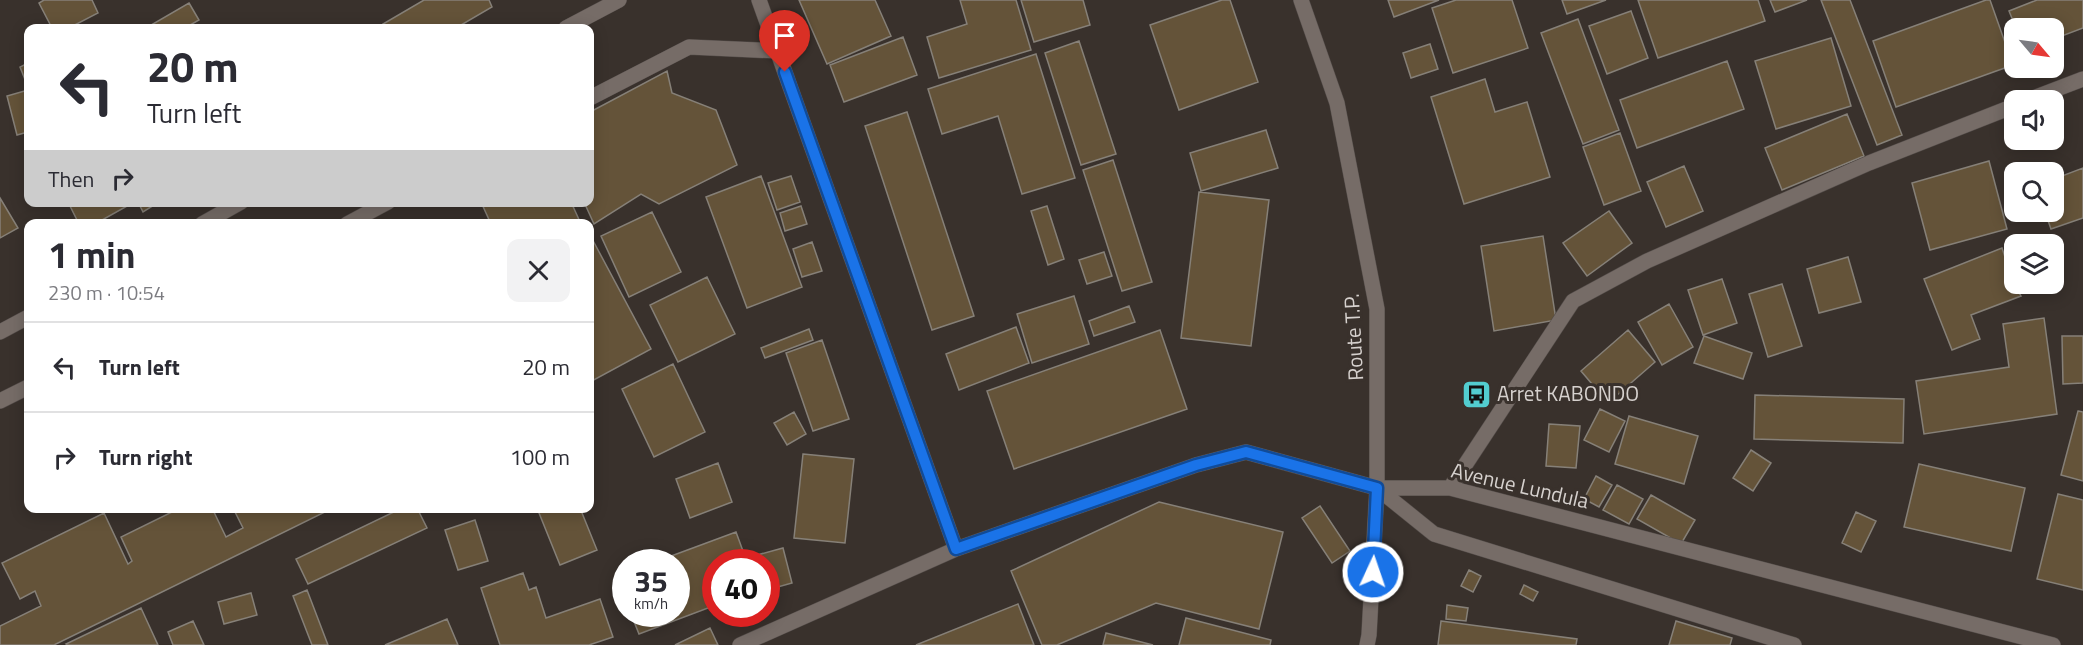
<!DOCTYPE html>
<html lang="en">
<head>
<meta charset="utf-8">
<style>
	:root { --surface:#fff; --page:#f2f2f3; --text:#2b2b33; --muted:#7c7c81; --line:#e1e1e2 }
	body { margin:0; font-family:"Titillium Web",sans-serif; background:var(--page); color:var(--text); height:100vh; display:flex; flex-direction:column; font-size:22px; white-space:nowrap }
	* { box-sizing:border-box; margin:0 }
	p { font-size:20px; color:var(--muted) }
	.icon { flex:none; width:33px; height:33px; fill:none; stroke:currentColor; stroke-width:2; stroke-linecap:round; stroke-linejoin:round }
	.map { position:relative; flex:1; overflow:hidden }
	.details { position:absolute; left:24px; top:219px; width:570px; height:294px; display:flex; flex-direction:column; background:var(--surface); border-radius:12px; box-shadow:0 3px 15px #0003 }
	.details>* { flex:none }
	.banner { position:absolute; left:24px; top:24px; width:570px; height:183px; border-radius:12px; box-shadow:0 3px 15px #0003; background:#fff; color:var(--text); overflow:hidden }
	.needle { width:39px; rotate:119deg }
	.tools { position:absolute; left:2004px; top:18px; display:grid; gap:12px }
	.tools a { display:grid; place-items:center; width:60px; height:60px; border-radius:12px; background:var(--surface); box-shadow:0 3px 15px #0003; font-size:30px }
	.speed { position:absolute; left:612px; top:549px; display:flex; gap:12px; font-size:30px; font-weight:700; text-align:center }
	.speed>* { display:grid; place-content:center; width:78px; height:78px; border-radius:50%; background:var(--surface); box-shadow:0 3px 15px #0003; line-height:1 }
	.speed small { font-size:15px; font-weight:400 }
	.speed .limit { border:9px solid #d22; background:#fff; color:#111 }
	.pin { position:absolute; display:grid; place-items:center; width:51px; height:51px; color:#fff; margin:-62px -26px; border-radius:50% 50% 50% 0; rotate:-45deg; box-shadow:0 0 6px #0007 }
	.pin .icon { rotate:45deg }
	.me { position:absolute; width:66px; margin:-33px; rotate:3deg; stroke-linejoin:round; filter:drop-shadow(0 0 4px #0008) }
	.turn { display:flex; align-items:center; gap:21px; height:126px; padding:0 24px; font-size:27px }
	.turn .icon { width:78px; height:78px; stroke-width:2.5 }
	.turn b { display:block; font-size:42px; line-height:51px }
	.then { display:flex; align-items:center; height:57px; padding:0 24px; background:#0003; gap:12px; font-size:22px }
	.round { display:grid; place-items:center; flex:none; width:63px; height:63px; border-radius:12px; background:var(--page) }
	.overview { display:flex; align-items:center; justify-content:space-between; height:102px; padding:0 24px }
	h1 { font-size:36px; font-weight:700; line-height:45px }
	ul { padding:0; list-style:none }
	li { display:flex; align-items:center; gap:18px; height:90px; padding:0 24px; border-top:2px solid var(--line) }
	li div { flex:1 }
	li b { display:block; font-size:22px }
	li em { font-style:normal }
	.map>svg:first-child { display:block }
	.building { fill:#645339; stroke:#868078; stroke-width:1.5 }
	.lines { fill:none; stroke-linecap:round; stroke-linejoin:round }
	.minor-casing { stroke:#534c49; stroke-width:16 }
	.minor { stroke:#766c67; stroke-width:15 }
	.route-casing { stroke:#114b97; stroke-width:15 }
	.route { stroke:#1a73e8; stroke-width:10 }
	.labels { text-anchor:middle; stroke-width:6; stroke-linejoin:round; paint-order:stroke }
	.street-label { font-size:21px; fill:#d6d1ce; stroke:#39312c }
	.poi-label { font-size:21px; fill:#d6d1ce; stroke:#39312c; text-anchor:start }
</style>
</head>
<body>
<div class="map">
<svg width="2083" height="645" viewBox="0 0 2083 645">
	<rect width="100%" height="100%" fill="#39312c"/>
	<!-- building -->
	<path class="building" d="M44,0H92L98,13L69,28H52L39,3Z
		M424,0H489L492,7L456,28H386L383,24Z
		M799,0H875L891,36L827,64Z
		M960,0H1016L1031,50L939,78L927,37L967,24Z
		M1021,0H1083L1090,25L1034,42Z
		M1222,0H1230L1258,82L1179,110L1150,25Z
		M1388,0H1439L1394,17Z
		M1456,0H1512L1528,48L1453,73L1432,8Z
		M1562,0H1606L1567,14Z
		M1638,0H1758L1765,21L1658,58Z
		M1770,0H1807L1775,12Z
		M1821,0H1850L1902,135L1877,145Z
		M1986,0H1990L2013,65L1896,107L1873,41Z
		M2037,0H2083V28L2054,39V28H2016L2009,11Z
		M189,3L199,20L185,28H146Z
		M1631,11L1648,58L1607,74L1589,26Z
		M1578,19L1619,130L1583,144L1541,33Z
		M903,37L917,75L844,102L830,65Z
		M1831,38L1851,106L1776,129L1755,61Z
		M1079,41L1116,154L1081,165L1045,53Z
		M1430,44L1438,69L1411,78L1403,53Z
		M1036,54L1075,178L1022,194L998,116L942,134L928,89Z
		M1727,61L1744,109L1637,148L1620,100Z
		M28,63V81L26,82L20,67Z
		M667,71L672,93L716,110L737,165L659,204L641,194L594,224L584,202H590V112Z
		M1485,79L1495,112L1527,102L1550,177L1464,204L1431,97Z
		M28,90V132L17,135L7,96Z
		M907,112L974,316L932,330L865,126Z
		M1847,114L1864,156L1782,190L1765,148Z
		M1266,130L1278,168L1201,191L1190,153Z
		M1620,133L1641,191L1604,205L1583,147Z
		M1113,160L1152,282L1122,291L1083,170Z
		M1989,161L2007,229L1930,250L1912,183Z
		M1684,166L1703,211L1666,227L1647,182Z
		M2083,168V218L2051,229L2045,212H2054V179Z
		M761,176L802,287L747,308L706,197Z
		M791,176L800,202L777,210L768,183Z
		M1199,192L1269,200L1251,346L1181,338Z
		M0,198L18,228L0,238Z
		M68,202H127L129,205L95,224H79Z
		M138,202H159L143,212Z
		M481,202H571L581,224H491Z
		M801,206L807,224L785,231L780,213Z
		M1047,206L1064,259L1048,265L1031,211Z
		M1609,211L1632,243L1587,276L1563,243Z
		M652,212L681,272L629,297L601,236Z
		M590,235L651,349L590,382Z
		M1543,236L1556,320L1494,331L1481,246Z
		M812,242L822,271L802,277L793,249Z
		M2002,248L2014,284L2021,296L1971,315L1980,339L1952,350L1924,279Z
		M1104,252L1112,276L1087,284L1079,260Z
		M1848,257L1861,302L1819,313L1807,269Z
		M707,277L735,334L678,362L650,305Z
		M1722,279L1737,323L1703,335L1688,290Z
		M1782,284L1802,346L1768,357L1749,294Z
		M1074,296L1089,344L1032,363L1017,314Z
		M1669,304L1693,347L1662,365L1638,322Z
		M1129,306L1135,322L1094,336L1089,321Z
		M2044,318L2057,414L1924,434L1916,381L2009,367L2003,324Z
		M1016,327L1029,363L959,390L946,354Z
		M809,329L813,340L765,358L761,348Z
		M1160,330L1187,409L1014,469L987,391Z
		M1628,330L1655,362L1608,403L1581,371Z
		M1704,336L1752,353L1743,379L1694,363Z
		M2062,336H2083V383L2063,384Z
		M822,340L849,419L813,431L786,353Z
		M673,364L705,432L654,457L622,389Z
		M1755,395L1904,399L1903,443L1754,439Z
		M1600,409L1625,421L1609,452L1584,440Z
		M2078,411L2083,412V481L2061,475Z
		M794,412L806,434L787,445L774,423Z
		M1629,416L1698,436L1684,484L1615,464Z
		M1549,424L1580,426L1576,468L1546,466Z
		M1751,450L1771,463L1753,491L1733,478Z
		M803,454L854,459L845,543L794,538Z
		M718,463L732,502L690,518L676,479Z
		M1919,464L2025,488L2011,551L1904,527Z
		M1596,476L1612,485L1599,507L1584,499Z
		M1617,485L1643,499L1629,524L1603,510Z
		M2058,494L2083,500V590L2037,579Z
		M1651,495L1695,520L1681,544L1637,519Z
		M1159,502L1283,532L1259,629L1156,603L1057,645H1042L1011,571Z
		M1320,506L1350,551L1332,563L1302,518Z
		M180,508H212L226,537L243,528L233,508H323L325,512L54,645H0V626L41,606L35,591L20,599L2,563L104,513L128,564L132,561L121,537Z
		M402,508H417L427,528L308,584L296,559Z
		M537,508H558L560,512L569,508H580L597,550L560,565Z
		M1856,512L1876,521L1861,552L1842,543Z
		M475,520L488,561L458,570L445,530Z
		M736,532L747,562H716V605L639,634L631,614H676V562H655Z
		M783,548L792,583L767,590L766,562H759L757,555Z
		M1469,570L1481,576L1473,592L1461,586Z
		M523,573L529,590L536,587L546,618L600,599L613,637L589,645H500L481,588Z
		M1524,585L1538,592L1533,601L1520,594Z
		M307,590L328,645H312L293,596Z
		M251,593L257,615L224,624L218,602Z
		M1018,604L1034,645H916Z
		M1447,605L1468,608L1466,621L1446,619Z
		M141,608L158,645H67L66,644Z
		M1186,618L1271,640L1270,645H1179Z
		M447,619L458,645H385Z
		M193,621L204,645H173L168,632Z
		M1441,621L1577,639L1576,645H1438Z
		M1676,621L1732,638L1730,645H1669Z
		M710,628L718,645H675Z
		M1106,633L1153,645H1103Z"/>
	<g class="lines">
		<defs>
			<path id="minor" d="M759,0L956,549
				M1301,0L1337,103L1377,309V488L1369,635L1367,645
				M566,28L619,0
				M590,98L689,47L778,51
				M2028,100L2083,79
				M202,224L241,202
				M347,224L388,202
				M0,332L28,317
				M0,401L28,387
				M1377,488L1434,534L1794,645
				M1450,488L1573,301L1647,261L1869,163L2014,106
				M740,645L956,549L1196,465L1246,452L1377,488H1450L2053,645"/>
		</defs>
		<!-- minor casing -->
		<use href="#minor" class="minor-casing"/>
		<!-- minor -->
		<use href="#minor" class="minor"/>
	</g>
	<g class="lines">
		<defs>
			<path id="route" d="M785,72L956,549L1196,465L1246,452L1377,488L1373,572"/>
		</defs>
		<!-- route casing -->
		<use href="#route" class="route-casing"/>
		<!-- route -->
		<use href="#route" class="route"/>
	</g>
	<!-- icons -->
	<defs>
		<symbol id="bus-square" viewBox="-11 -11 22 22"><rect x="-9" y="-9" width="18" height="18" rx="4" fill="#52cdd0" stroke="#39312c"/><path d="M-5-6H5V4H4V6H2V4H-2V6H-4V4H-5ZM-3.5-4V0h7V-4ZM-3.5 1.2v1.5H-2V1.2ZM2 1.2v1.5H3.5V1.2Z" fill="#111"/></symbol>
	</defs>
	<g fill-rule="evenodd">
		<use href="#bus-square" x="1460" y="378" width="33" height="33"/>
	</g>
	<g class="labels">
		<!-- street labels -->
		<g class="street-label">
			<text transform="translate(1354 337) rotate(-93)" y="7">Route T.P.</text>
			<text transform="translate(1520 486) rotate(13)" y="7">Avenue Lundula</text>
		</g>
		<!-- poi labels -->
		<g class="poi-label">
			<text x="1497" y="401">Arret KABONDO</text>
		</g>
	</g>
</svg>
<div class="tools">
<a><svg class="needle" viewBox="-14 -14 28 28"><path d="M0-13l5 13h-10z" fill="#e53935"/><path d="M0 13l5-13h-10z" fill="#7c7c81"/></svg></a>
<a><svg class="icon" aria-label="sound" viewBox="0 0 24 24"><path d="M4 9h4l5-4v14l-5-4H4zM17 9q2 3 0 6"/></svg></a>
<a><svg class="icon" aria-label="search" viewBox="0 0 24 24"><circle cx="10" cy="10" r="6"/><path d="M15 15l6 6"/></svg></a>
<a><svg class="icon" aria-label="layers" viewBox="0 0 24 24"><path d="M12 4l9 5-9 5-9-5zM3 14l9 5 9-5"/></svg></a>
</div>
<div class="speed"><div>35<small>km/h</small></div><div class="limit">40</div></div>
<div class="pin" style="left:785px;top:72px;background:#d93025"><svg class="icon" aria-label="arrive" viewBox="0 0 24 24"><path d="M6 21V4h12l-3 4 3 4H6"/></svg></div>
<svg class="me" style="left:1373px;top:572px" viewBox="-20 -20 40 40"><circle r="17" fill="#1a73e8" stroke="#fff" stroke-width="3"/><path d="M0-11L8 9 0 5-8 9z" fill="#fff"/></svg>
<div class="banner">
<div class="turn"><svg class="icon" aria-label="left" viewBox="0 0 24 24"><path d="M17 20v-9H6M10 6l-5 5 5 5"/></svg><div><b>20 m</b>Turn left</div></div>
<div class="then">Then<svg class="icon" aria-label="right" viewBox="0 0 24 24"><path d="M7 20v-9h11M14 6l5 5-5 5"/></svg></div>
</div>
<section class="details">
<div class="overview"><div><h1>1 min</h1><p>230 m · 10:54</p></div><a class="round"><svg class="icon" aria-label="close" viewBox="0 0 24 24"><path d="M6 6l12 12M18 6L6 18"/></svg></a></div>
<ul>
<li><svg class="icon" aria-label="left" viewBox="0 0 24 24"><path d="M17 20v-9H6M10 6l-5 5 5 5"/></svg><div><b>Turn left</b></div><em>20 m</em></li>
<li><svg class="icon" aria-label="right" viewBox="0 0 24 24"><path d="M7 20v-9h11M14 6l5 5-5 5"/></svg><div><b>Turn right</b></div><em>100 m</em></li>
</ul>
</section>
</div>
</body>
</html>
